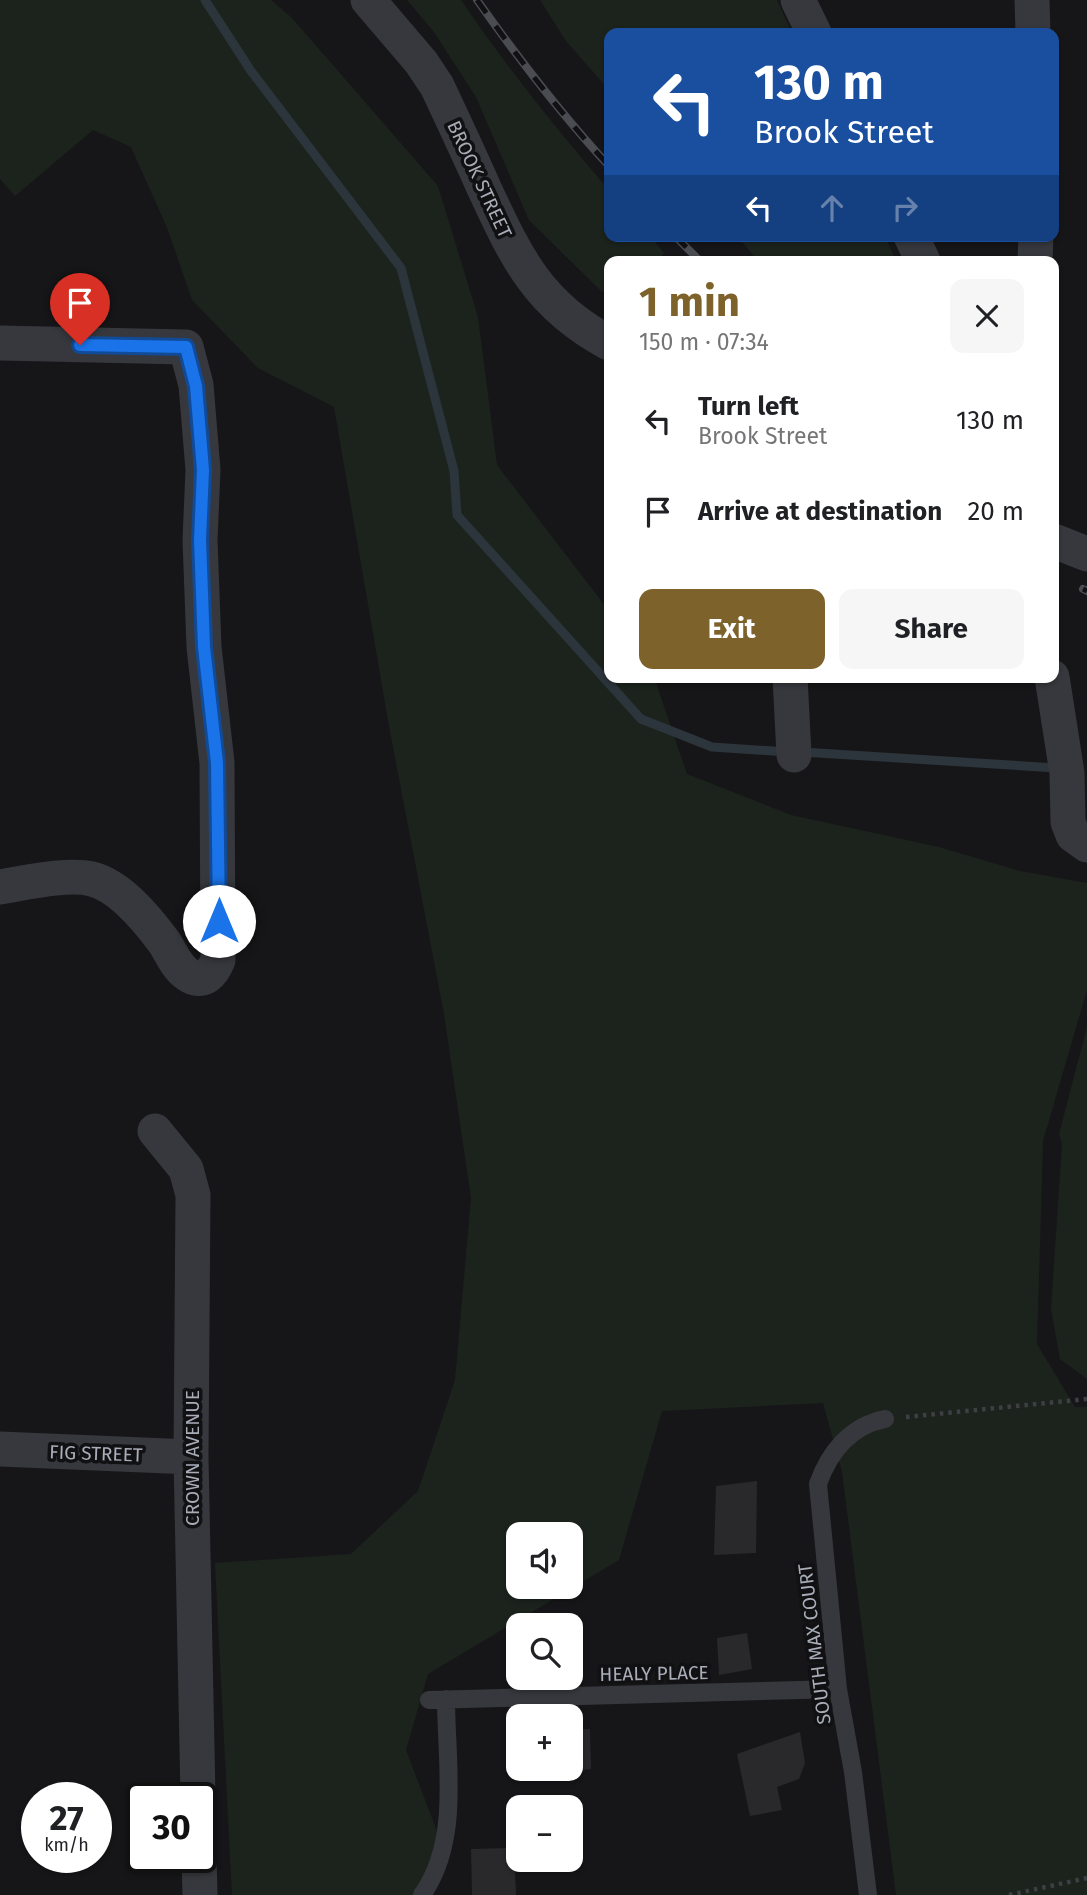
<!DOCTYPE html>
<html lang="en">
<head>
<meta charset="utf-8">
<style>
	:root { --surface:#fff; --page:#f6f6f6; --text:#202124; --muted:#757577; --accent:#7e622b }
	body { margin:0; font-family:"Fira Sans",sans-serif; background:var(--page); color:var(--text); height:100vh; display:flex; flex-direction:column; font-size:26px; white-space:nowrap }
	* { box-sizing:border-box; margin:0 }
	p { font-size:23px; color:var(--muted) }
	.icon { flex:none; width:38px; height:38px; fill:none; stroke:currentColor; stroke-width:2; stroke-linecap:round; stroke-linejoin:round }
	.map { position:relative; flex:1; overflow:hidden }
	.details { position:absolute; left:604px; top:256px; width:455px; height:427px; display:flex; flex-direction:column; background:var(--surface); border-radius:14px; box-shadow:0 2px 5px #0004 }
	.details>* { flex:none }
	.top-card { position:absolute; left:604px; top:28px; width:455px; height:214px; border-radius:14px; box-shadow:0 2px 5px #0004; background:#1a4fa0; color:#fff; overflow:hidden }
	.controls { position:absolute; left:506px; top:1522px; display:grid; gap:14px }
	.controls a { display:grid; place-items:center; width:77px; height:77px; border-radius:14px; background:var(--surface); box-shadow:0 2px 5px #0004; font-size:35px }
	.speed { position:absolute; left:21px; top:1782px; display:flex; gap:14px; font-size:35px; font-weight:700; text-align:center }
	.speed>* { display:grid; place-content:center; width:91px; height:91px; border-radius:50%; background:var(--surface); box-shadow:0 2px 5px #0004; line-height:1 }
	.speed small { font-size:18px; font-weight:400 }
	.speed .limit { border:4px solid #111; border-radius:10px; background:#fff; color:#111 }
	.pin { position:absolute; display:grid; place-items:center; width:60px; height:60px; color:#fff; margin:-72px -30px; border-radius:50% 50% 50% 0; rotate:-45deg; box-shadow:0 0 7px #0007 }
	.pin .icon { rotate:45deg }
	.me { position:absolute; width:77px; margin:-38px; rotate:0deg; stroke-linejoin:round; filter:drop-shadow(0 0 5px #0008) }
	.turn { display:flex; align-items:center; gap:24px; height:147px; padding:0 35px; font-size:32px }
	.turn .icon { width:91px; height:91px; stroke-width:2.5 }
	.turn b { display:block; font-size:49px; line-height:60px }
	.lanes { display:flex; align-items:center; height:66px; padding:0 35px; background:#0003; justify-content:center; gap:35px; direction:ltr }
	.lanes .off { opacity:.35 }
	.round { display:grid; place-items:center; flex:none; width:74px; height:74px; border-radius:14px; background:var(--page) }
	.headline { display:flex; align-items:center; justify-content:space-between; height:119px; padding:0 35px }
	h1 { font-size:42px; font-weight:700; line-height:52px; color:var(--accent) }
	.cta { display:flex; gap:14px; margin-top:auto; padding:14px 35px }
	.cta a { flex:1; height:80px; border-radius:14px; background:var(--accent); color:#fff; font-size:28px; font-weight:700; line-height:80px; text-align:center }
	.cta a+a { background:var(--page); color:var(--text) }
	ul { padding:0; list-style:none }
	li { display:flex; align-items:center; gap:21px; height:91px; padding:0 35px }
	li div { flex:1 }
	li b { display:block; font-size:26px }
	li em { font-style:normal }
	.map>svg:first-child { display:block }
	.green { fill:#1c231d; fill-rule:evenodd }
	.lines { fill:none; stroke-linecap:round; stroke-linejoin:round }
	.stream { stroke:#2c353c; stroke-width:9 }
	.building { fill:#29292c }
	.path { stroke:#3d3f44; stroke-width:4.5; stroke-dasharray:3.5 5; stroke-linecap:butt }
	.service { stroke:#37383d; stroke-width:18 }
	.minor { stroke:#37383d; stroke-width:35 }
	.rail-casing { stroke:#4a4c52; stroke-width:8 }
	.rail { stroke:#111113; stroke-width:5; stroke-dasharray:16; stroke-linecap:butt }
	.route-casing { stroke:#114b97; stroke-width:18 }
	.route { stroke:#1a73e8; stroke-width:12 }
	.labels { text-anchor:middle; stroke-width:7; stroke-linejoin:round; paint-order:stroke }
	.street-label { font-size:19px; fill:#a8adb8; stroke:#111113 }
</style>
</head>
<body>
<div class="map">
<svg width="1087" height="1895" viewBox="0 0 1087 1895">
	<rect width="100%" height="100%" fill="#161618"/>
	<!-- green -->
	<path class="green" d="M0,0H271L292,18L438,186L478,317L497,465L609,611V677H654L687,774L791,815L939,847L1020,871L1087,883V990L1043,1141L1037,1344L1075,1407H1087V1895H896L842,1472L823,1403L662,1411L619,1560L428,1674L406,1750L443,1847L417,1895H232L215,1563L351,1554L418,1491L455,1380L471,1198L444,1014L389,726L334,407L258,368L192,300L168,230L131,147L93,130L15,196L0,179ZM518,1535H570V1587H518Z
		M407,0H461C506,66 556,129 609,190V236H650L664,253L658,261H609V289L602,292L529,220L476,97L434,32Z
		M540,0H777L792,33H609V90L566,41Z
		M737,236H885L896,261H758Z
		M1087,1027V1379L1060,1359L1051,1309L1062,1144L1059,1134Z"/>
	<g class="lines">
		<!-- stream -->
		<path class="stream" d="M205,0L251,71L401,268L454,471L457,515L641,719L712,747L788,752
			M802,752L1057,768"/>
	</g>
	<!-- building -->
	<path class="building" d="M757,1481L756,1553L714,1555L716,1486Z
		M747,1633L752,1669L719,1675L717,1638Z
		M590,1729L591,1769L560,1773V1769H570V1730Z
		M800,1732L805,1763L799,1779L777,1787L782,1810L750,1816L737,1754Z
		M514,1848L516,1895H472L471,1849Z"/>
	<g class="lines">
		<!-- path -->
		<path class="path" d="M906,1417L1087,1399
			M1009,1895L1087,1878"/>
		<!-- service -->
		<path class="service" d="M429,1700L838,1689
			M422,1895C461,1840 446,1762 446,1699
			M868,1895L853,1772L838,1689L818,1484C829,1453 850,1426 885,1419"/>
		<!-- minor -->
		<path class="minor" d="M368,0L421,62L437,86C453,120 469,154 484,188C516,257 538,305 609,343
			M798,0L814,33
			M1032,0L1033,33
			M911,236L923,261
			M1035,261L1036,236
			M0,343L186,347L196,385L203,470L200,540L204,647L217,763L218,960C213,972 205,984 190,976C177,969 172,954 164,942C147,919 120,886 92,879C67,873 25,883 0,887
			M1054,541L1087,554
			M790,677L794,755
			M1052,677L1067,773L1068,822L1073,835L1087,845
			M155,1131L186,1169L193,1195L191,1457L198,1797
			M0,1449L191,1457
			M199,1857L200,1895"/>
		<defs>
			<path id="rail" d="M477,0C518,58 561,114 609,166
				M675,236L700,261
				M1083,589L1087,591"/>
		</defs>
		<!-- rail casing -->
		<use href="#rail" class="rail-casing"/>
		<!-- rail -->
		<use href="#rail" class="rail"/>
	</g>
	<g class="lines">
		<defs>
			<path id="route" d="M80,345L186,347L196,386L203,470L200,540L204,647L217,763L219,921"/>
		</defs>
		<!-- route casing -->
		<use href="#route" class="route-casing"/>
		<!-- route -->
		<use href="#route" class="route"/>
	</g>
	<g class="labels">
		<!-- street labels -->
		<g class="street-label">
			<text transform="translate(480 179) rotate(65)" y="7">BROOK STREET</text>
			<text transform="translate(96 1453) rotate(2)" y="7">FIG STREET</text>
			<text transform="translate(192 1458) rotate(-90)" y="7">CROWN AVENUE</text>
			<text transform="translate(814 1644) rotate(-97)" y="7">SOUTH MAX COURT</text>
			<text transform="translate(654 1673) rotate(-1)" y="7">HEALY PLACE</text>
		</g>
	</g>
</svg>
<div class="controls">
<a><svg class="icon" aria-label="sound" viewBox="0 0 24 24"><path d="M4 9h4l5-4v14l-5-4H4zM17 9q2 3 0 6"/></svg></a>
<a><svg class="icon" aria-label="search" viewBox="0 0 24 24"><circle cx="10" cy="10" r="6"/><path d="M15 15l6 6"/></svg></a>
<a>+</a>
<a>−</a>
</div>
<div class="speed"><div>27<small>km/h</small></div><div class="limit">30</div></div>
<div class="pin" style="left:80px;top:345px;background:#d93025"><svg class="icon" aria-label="arrive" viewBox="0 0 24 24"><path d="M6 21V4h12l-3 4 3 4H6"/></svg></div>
<svg class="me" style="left:219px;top:921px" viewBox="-20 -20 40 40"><circle r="19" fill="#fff"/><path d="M0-13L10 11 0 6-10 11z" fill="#1a73e8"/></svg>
<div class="top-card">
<div class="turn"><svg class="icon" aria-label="left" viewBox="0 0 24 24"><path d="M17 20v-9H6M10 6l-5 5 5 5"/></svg><div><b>130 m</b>Brook Street</div></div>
<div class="lanes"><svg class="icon" aria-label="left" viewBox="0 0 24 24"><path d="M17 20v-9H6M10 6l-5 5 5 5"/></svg><svg class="icon off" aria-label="ahead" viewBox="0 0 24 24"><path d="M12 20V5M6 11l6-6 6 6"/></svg><svg class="icon off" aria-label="right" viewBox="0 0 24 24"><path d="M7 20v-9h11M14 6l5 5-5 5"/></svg></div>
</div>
<section class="details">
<div class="headline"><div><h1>1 min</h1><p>150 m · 07:34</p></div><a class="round"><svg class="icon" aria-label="close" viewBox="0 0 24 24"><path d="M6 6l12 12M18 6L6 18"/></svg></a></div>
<ul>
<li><svg class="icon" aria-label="left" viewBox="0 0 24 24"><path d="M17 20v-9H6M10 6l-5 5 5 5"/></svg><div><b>Turn left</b><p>Brook Street</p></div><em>130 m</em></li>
<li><svg class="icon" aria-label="arrive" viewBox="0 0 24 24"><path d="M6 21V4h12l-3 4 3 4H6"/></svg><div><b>Arrive at destination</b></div><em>20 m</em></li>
</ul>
<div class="cta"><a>Exit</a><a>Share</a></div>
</section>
</div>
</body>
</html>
